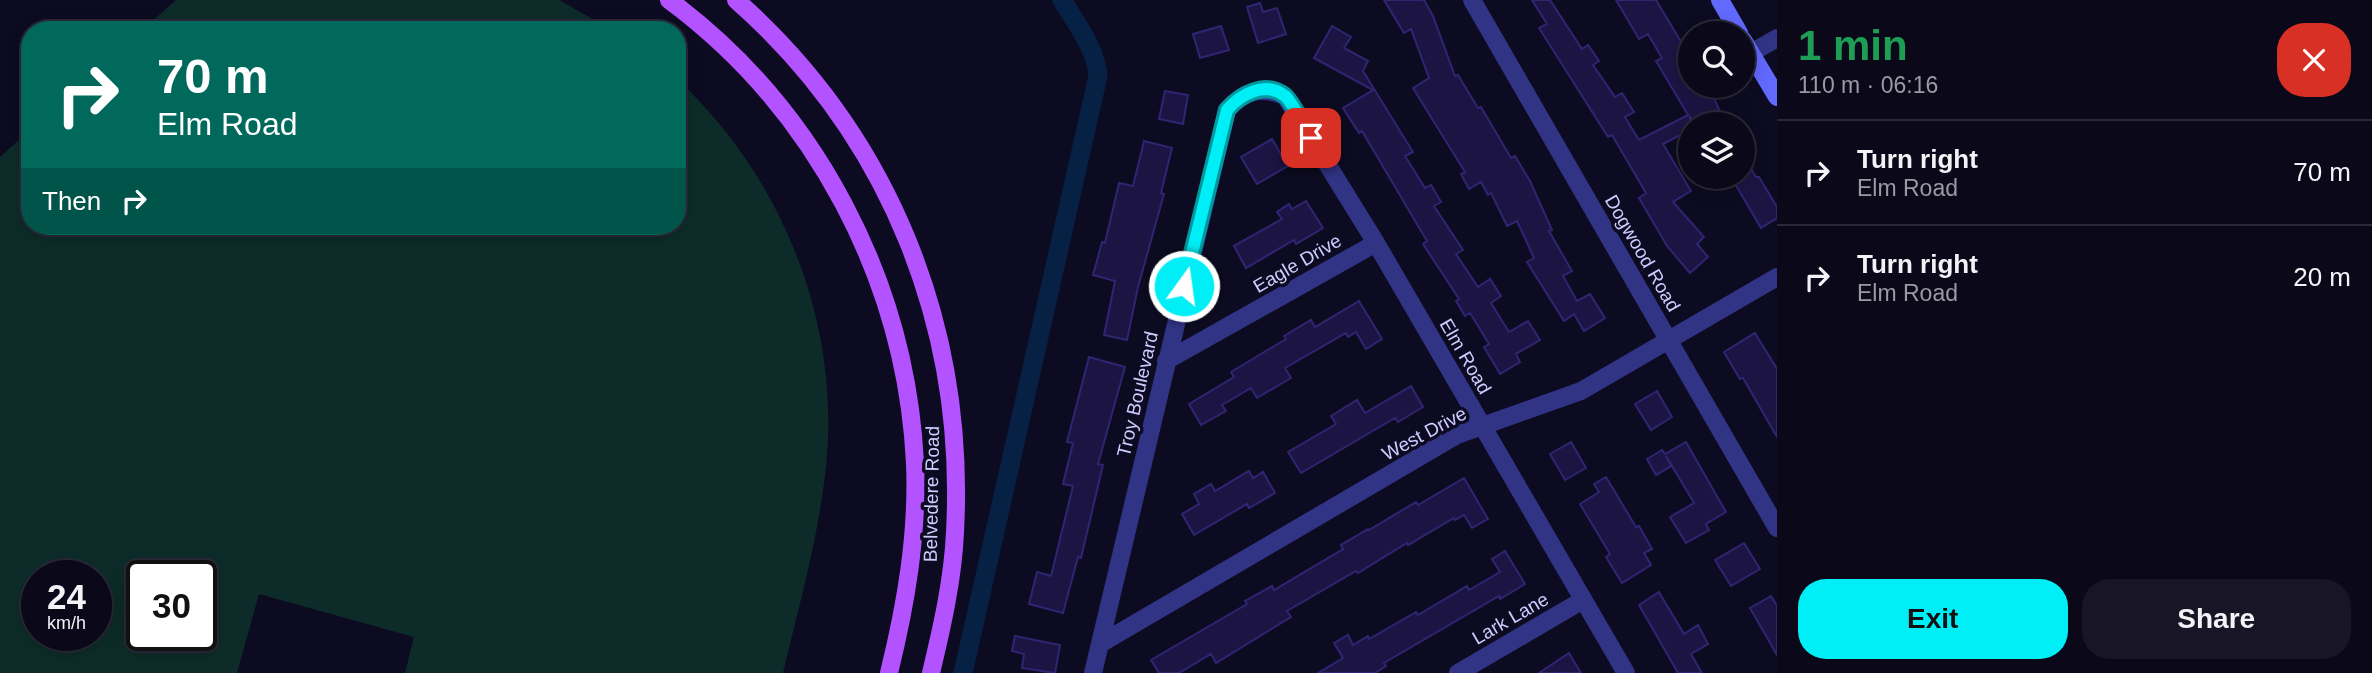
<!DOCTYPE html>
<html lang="en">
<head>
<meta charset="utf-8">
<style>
	:root { --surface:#0a0819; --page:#181626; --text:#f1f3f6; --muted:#999aa2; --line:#2a2938; --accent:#00eef6 }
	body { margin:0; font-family:Arial,sans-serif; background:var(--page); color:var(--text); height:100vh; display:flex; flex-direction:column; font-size:26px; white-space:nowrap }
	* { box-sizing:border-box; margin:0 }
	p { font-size:23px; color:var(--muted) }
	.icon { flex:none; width:38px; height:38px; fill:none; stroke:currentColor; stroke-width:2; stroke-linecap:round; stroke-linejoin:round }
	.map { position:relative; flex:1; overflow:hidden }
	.details { display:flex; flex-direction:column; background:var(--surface); width:595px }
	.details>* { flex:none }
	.hud { position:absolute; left:21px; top:21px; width:665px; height:214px; border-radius:28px; box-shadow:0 4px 18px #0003,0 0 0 2px var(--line); background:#00695c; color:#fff; overflow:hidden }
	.buttons { position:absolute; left:1678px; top:21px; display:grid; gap:14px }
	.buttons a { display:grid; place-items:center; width:77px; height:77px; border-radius:50%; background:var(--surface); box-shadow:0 4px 18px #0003,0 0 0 2px var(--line); font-size:35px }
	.speed { position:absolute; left:21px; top:560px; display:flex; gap:14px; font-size:35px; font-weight:700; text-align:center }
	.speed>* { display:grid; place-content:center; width:91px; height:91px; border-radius:50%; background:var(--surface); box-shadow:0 4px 18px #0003,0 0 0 2px var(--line); line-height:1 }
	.speed small { font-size:18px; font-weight:400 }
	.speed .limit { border:4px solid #111; border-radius:10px; background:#fff; color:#111 }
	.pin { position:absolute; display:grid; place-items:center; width:60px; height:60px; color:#fff; margin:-30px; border-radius:14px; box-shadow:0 4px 10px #0006 }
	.me { position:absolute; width:77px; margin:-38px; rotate:14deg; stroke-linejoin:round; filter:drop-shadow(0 0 5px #0008) }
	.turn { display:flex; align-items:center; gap:24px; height:147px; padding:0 21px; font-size:32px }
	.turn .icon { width:91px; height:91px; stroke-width:2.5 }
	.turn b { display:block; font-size:49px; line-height:60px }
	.then { display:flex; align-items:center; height:66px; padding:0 21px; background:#0003; gap:14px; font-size:26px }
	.round { display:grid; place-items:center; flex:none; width:74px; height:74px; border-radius:28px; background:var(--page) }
	.summary { display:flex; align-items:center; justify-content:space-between; height:119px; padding:0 21px }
	h1 { font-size:42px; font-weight:700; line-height:52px; color:#1e9e55 }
	.cta { display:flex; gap:14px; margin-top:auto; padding:14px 21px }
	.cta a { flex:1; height:80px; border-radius:28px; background:var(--accent); color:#111; font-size:28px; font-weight:700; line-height:80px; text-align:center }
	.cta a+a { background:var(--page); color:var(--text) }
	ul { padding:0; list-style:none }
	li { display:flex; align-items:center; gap:21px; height:105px; padding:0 21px; border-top:2px solid var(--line) }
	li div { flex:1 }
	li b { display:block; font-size:26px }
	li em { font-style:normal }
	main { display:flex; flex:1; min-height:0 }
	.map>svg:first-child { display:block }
	.green { fill:#0d2c29; fill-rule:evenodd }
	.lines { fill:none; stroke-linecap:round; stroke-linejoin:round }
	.canal { stroke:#072145; stroke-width:19 }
	.building { fill:#1c1544; stroke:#2f2572; stroke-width:2 }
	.street { stroke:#313485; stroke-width:18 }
	.secondary { stroke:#6269ff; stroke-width:18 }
	.primary { stroke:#b352ff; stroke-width:18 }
	.route-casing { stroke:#009ba0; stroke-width:18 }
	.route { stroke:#00eef6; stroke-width:12 }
	.labels { text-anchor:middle; stroke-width:7; stroke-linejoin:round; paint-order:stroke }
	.street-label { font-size:19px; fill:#cecbff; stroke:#0d0b21 }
</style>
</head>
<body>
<main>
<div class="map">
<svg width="1777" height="673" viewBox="0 0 1777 673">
	<rect width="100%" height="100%" fill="#0d0b21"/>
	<!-- green -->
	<path class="green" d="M176,0H559L612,30H142Z
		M677,79C782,176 841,323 826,466C819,536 799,605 783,673H405L414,637L259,594L237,673H0V157L30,130V226H677ZM37,576H96V635H37ZM142,576H201V635H142Z"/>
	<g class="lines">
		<!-- canal -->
		<path class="canal" d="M963,673L1098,76C1096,49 1076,23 1062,0"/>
	</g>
	<!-- building -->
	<path class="building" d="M1384,0H1424L1433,16L1455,76L1458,75L1478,108L1481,107L1511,158L1515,156L1530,181L1552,230L1549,231L1572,271L1563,276L1577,301L1590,294L1605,318L1584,331L1574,314L1564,321L1527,262L1534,258L1517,221L1507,226L1491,193L1488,195L1481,182L1469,189L1461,174L1465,172L1413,88L1429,78L1411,29L1404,33Z
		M1532,0H1550L1582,49L1588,45L1599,61L1593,65L1615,97L1622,93L1634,112L1625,117L1639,140L1688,115L1656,61L1662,58L1648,34L1639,39L1616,0H1656L1683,45L1690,41V86H1708L1726,124H1695L1690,117V130L1663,144L1691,191L1673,202L1704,237L1697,244L1708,257L1690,273L1667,246L1639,198L1646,193L1612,135L1608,137L1539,28L1547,24Z
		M1260,3L1263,12L1277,8L1286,34L1258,43L1247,7Z
		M1221,26L1229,50L1200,58L1193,34Z
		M1332,26L1351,37L1344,48L1368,61L1363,71L1413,152L1405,156L1425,188L1431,185L1441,202L1434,206L1463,250L1456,254L1478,287L1490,279L1501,296L1491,303L1509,332L1528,321L1540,340L1516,354L1520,362L1500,374L1484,347L1489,344L1470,313L1465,316L1456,301L1459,299L1423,244L1427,241L1398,192L1362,131L1359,133L1343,108L1373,90L1314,58Z
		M1165,91L1188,95L1183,124L1159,119Z
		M1272,139L1288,166L1257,184L1241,157Z
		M1144,141L1172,148L1161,193L1164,194L1138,287L1127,340L1104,335L1115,281L1093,275L1102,242L1105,243L1119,183L1133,186Z
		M1743,155L1756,177H1759L1777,207V218L1761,228L1731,177H1743Z
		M1306,201L1323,228L1296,244L1294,240L1246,268L1234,246L1282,219L1277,212L1289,204L1292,209Z
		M1359,301L1382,339L1366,349L1356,332L1348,337L1346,333L1285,368L1291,378L1257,398L1251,388L1222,405L1226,411L1201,425L1189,404L1234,377L1231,372L1286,339L1284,336L1311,320L1315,327Z
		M1755,333L1777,369V437L1743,378L1740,379L1724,352Z
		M1089,357L1125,367L1098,464L1103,465L1081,558L1078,557L1063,613L1029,604L1037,572L1051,576L1073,486L1063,484L1073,443L1067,442Z
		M1411,386L1423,407L1398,422L1395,418L1301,473L1288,452L1336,424L1331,416L1357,400L1365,413Z
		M1657,391L1672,417L1651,430L1635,404Z
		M1571,442L1586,468L1565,480L1550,454Z
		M1686,442L1726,512L1706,524L1709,530L1686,543L1670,517L1694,503L1666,456L1671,466L1656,475L1647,459L1662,450L1665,454Z
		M1249,471L1253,478L1263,472L1275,493L1249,508L1247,504L1194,535L1182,514L1199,504L1194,494L1211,484L1215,491Z
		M1606,477L1636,527L1639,526L1652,549L1644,553L1651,565L1622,583L1606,557L1610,554L1580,504L1599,492L1594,484Z
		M1464,478L1488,519L1472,528L1464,515L1455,520L1454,518L1408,545L1407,543L1358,573L1356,571L1287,611L1291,617L1216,663L1211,654L1179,673H1159L1151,660L1247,604L1245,601L1272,586L1274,590L1343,549L1341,545L1368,529L1369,530L1416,502L1418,505Z
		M1744,543L1760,569L1731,586L1715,560Z
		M1505,551L1525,584L1500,599L1499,596L1384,663L1386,666L1375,673H1318L1343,658L1334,643L1348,635L1353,645L1368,636L1369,639L1416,612L1418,615L1467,586L1469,590L1500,572L1492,559Z
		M1659,592L1684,634L1698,625L1708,644L1691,654L1702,673H1678L1639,605Z
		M1771,596L1777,606V655L1750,608Z
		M1015,636L1060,645L1055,673L1022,668L1024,654L1012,651Z
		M1569,653L1581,673H1539Z"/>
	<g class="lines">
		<!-- street -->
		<path class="street" d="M1472,0L1777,528
			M1751,53L1777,38
			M1166,361L1376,243
			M1100,644L1457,435L1581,391L1777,277
			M1093,673L1227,110C1244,91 1261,86 1285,96L1376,243L1626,673
			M1458,673L1583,600"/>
		<!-- secondary -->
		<path class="secondary" d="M1720,0L1739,33
			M1743,40L1777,97"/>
		<!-- primary -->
		<path class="primary" d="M669,0C816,109 906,281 915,463C918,534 906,604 889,673
			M736,0C890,136 966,327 955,532C953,579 942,627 931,673"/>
	</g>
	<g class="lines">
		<defs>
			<path id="route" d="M1184,286L1227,110C1240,95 1265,80 1285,96C1292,101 1305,129 1311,138"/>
		</defs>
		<!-- route casing -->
		<use href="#route" class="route-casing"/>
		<!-- route -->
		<use href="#route" class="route"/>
	</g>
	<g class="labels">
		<!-- street labels -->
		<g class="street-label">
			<text transform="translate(1643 253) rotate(60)" y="7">Dogwood Road</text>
			<text transform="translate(1297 263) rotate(-30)" y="7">Eagle Drive</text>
			<text transform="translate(1466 356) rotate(60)" y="7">Elm Road</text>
			<text transform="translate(1137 394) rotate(-77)" y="7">Troy Boulevard</text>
			<text transform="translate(1424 433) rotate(-28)" y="7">West Drive</text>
			<text transform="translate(931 494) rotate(-89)" y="7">Belvedere Road</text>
			<text transform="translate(1510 618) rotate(-30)" y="7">Lark Lane</text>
		</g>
	</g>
</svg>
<div class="buttons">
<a><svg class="icon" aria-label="search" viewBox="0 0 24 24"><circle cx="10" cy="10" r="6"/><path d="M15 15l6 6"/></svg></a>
<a><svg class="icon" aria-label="layers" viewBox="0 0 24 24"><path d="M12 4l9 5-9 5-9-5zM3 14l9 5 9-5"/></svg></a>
</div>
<div class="speed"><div>24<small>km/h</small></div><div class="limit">30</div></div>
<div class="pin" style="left:1311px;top:138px;background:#d93025"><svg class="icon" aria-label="arrive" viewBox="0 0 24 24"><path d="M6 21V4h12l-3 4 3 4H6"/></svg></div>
<svg class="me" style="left:1184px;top:286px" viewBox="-20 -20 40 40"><circle r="17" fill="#00eef6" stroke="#fff" stroke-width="3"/><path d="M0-11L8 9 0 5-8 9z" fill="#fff"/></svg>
<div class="hud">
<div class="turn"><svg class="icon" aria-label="right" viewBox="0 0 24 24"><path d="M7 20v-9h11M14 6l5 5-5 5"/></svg><div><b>70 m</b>Elm Road</div></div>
<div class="then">Then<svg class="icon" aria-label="right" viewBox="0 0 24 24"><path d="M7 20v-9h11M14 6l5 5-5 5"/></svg></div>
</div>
</div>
<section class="details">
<div class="summary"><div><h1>1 min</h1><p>110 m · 06:16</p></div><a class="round" style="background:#d93025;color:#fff"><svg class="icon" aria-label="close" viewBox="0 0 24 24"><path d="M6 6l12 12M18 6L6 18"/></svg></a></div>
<ul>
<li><svg class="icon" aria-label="right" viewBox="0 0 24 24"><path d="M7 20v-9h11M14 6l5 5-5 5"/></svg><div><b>Turn right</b><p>Elm Road</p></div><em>70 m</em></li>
<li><svg class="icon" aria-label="right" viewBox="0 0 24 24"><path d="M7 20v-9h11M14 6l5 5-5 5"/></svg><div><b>Turn right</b><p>Elm Road</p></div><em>20 m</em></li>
</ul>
<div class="cta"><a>Exit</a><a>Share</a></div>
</section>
</main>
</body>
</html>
